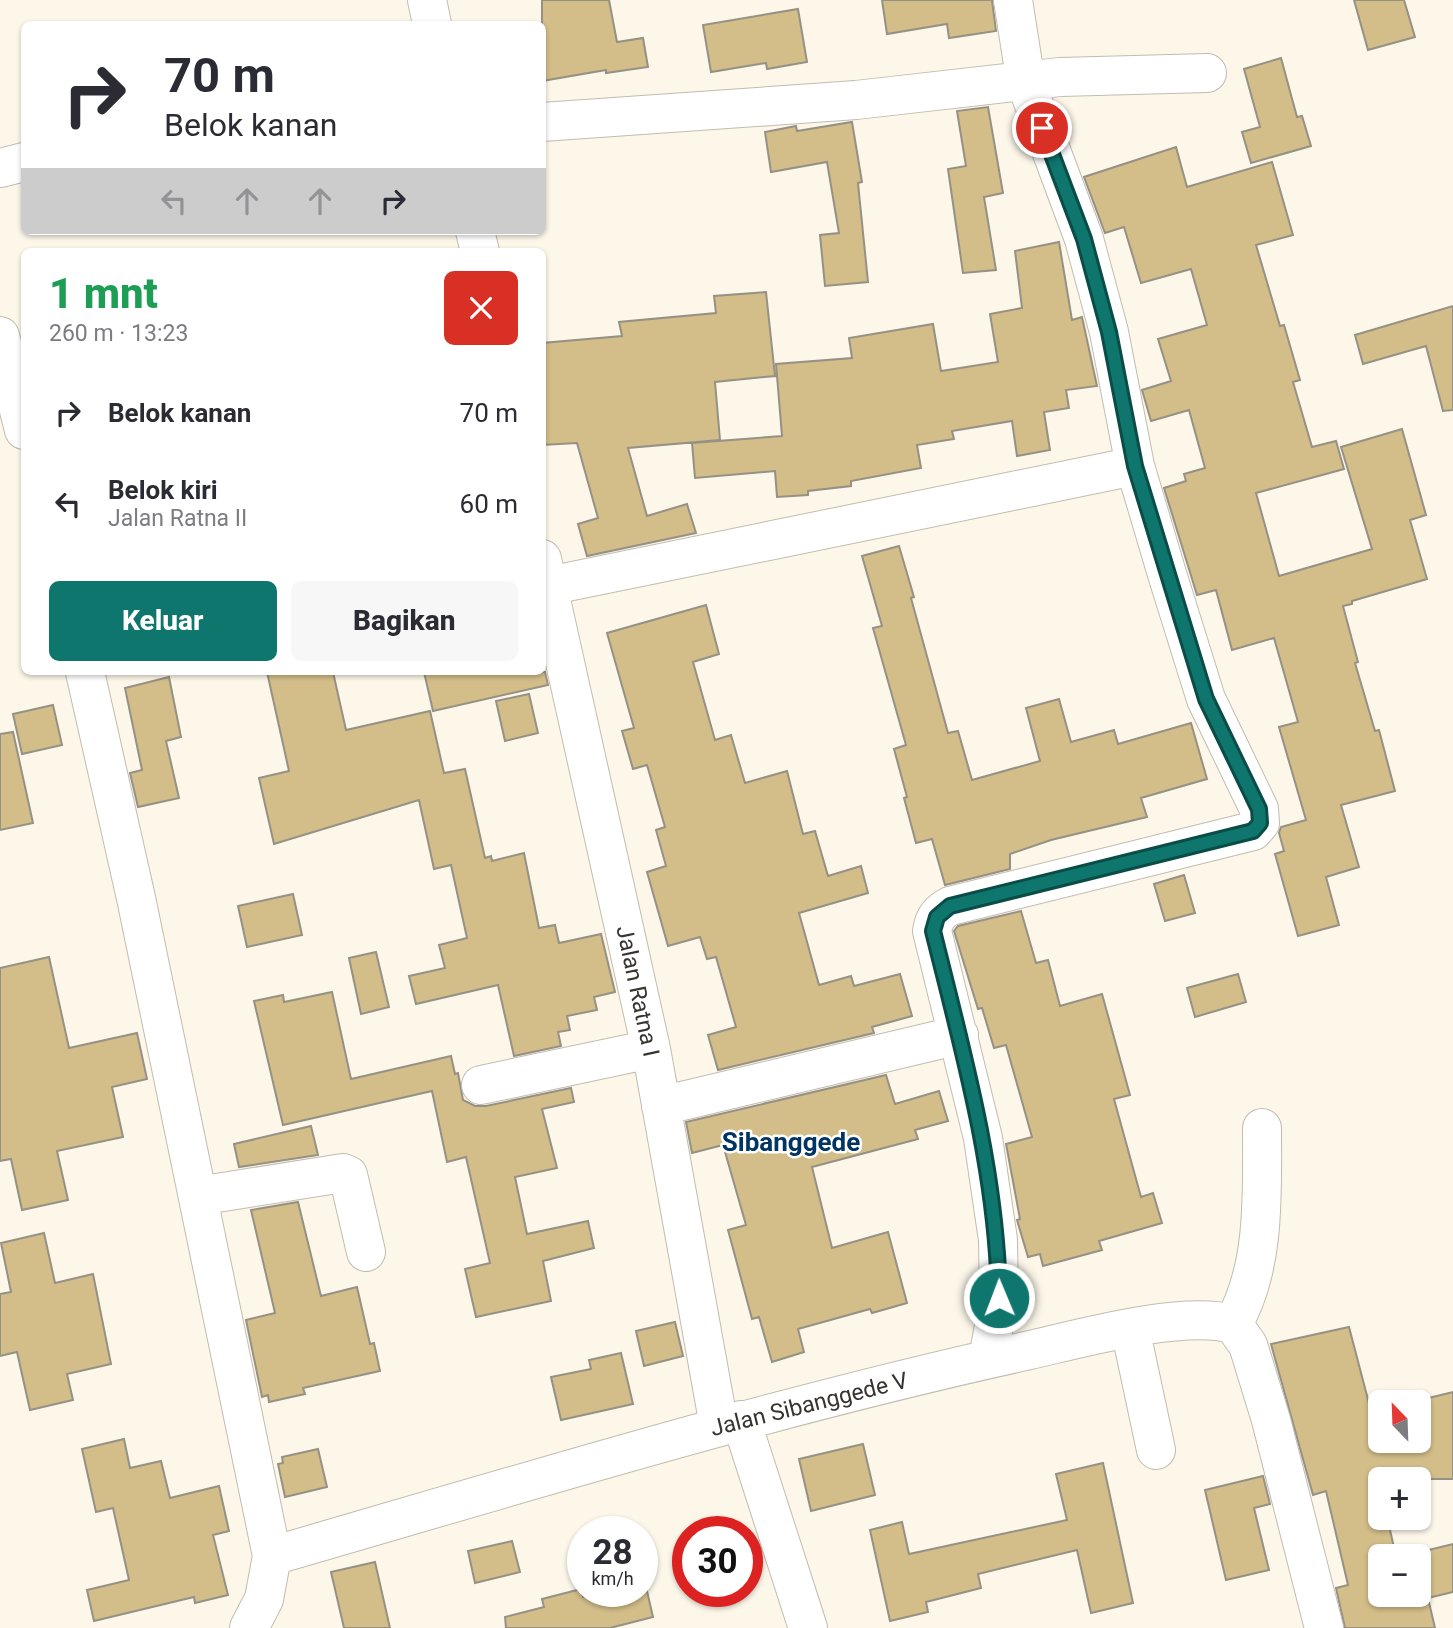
<!DOCTYPE html>
<html lang="id">
<head>
<meta charset="utf-8">
<style>
	:root { --surface:#fff; --page:#f7f7f7; --text:#2b2b33; --muted:#7c7c81; --accent:#0f766e }
	body { margin:0; font-family:Roboto,sans-serif; background:var(--page); color:var(--text); height:100vh; display:flex; flex-direction:column; font-size:26px; white-space:nowrap }
	* { box-sizing:border-box; margin:0 }
	p { font-size:23px; color:var(--muted) }
	.icon { flex:none; width:38px; height:38px; fill:none; stroke:currentColor; stroke-width:2; stroke-linecap:round; stroke-linejoin:round }
	.map { position:relative; flex:1; overflow:hidden }
	.details { position:absolute; left:21px; top:248px; width:525px; height:427px; display:flex; flex-direction:column; background:var(--surface); border-radius:10px; box-shadow:0 2px 5px #0004 }
	.details>* { flex:none }
	.banner { position:absolute; left:21px; top:21px; width:525px; height:214px; border-radius:10px; box-shadow:0 2px 5px #0004; background:#fff; color:var(--text); overflow:hidden }
	.needle { width:46px; rotate:337deg }
	.fabs { position:absolute; left:1368px; top:1390px; display:grid; gap:14px }
	.fabs a { display:grid; place-items:center; width:63px; height:63px; border-radius:10px; background:var(--surface); box-shadow:0 2px 5px #0004; font-size:35px }
	.speed { position:absolute; left:567px; top:1516px; display:flex; gap:14px; font-size:35px; font-weight:700; text-align:center }
	.speed>* { display:grid; place-content:center; width:91px; height:91px; border-radius:50%; background:var(--surface); box-shadow:0 2px 5px #0004; line-height:1 }
	.speed small { font-size:18px; font-weight:400 }
	.speed .limit { border:10px solid #d22; background:#fff; color:#111 }
	.pin { position:absolute; display:grid; place-items:center; width:60px; height:60px; color:#fff; margin:-30px; border:4px solid #fff; border-radius:50%; box-shadow:0 2px 7px #0007 }
	.me { position:absolute; width:77px; margin:-38px; rotate:359deg; stroke-linejoin:round; filter:drop-shadow(0 0 5px #0008) }
	.turn { display:flex; align-items:center; gap:24px; height:147px; padding:0 28px; font-size:32px }
	.turn .icon { width:91px; height:91px; stroke-width:2.5 }
	.turn b { display:block; font-size:49px; line-height:60px }
	.lanes { display:flex; align-items:center; height:66px; padding:0 28px; background:#0003; justify-content:center; gap:35px; direction:ltr }
	.lanes .off { opacity:.35 }
	.round { display:grid; place-items:center; flex:none; width:74px; height:74px; border-radius:10px; background:var(--page) }
	.head { display:flex; align-items:center; justify-content:space-between; height:119px; padding:0 28px }
	h1 { font-size:42px; font-weight:800; line-height:52px; color:#1e9e55 }
	.action { display:flex; gap:14px; margin-top:auto; padding:14px 28px }
	.action a { flex:1; height:80px; border-radius:10px; background:var(--accent); color:#fff; font-size:28px; font-weight:800; line-height:80px; text-align:center }
	.action a+a { background:var(--page); color:var(--text) }
	ul { padding:0; list-style:none }
	li { display:flex; align-items:center; gap:21px; height:91px; padding:0 28px }
	li div { flex:1 }
	li b { display:block; font-size:26px }
	li em { font-style:normal }
	.map>svg:first-child { display:block }
	.building { fill:#d3bd89; stroke:#969185; stroke-width:2 }
	.lines { fill:none; stroke-linecap:round; stroke-linejoin:round }
	.minor-casing { stroke:#c2bcb0; stroke-width:40 }
	.minor { stroke:#fff; stroke-width:38 }
	.route-casing { stroke:#0a4d48; stroke-width:18 }
	.route { stroke:#0f766e; stroke-width:12 }
	.labels { text-anchor:middle; stroke-width:5; stroke-linejoin:round; paint-order:stroke }
	.street-label { font-size:23px; fill:#36342f; stroke:#fff }
	.quarter-label { font-size:26px; font-weight:bold; fill:#003465; stroke:#fff }
</style>
</head>
<body>
<div class="map">
<svg width="1453" height="1628" viewBox="0 0 1453 1628">
	<rect width="100%" height="100%" fill="#fdf7ea"/>
	<!-- building -->
	<path class="building" d="M542,0H609L617,42L643,38L648,67L606,73V70L542,81Z
		M882,0H992L996,31L949,38L947,24L887,34Z
		M1354,0H1404L1415,37L1368,50Z
		M798,9L807,62L767,69L766,63L711,72L703,25Z
		M1281,58L1297,117L1302,116L1311,146L1251,163L1242,132L1260,127L1244,69Z
		M988,107L1003,193L984,197L996,270L963,273L948,169L966,166L957,111Z
		M852,122L862,182L858,183L868,282L825,286L820,235L839,233L827,162L771,172L765,132L796,126L797,131Z
		M1176,147L1187,187L1272,162L1293,235L1256,245L1280,326L1284,325L1300,380L1293,382L1312,447L1336,441L1344,469L1256,493L1279,576L1372,549L1341,447L1402,429L1426,515L1410,520L1427,579L1352,601V604L1343,606L1358,662L1355,663L1375,731L1379,730L1395,791L1341,805L1359,867L1326,877L1339,925L1298,936L1275,854L1284,851L1279,833L1281,827L1306,820L1279,727L1298,722L1274,638L1232,650L1216,590L1197,595L1164,488L1186,481L1184,474L1205,468L1189,410L1151,421L1142,390L1171,381L1158,339L1207,325L1191,269L1141,283L1124,227L1105,233L1084,177Z
		M1059,242L1072,320L1082,317L1097,386L1066,390L1069,408L1044,412L1050,450L1017,456L1012,421L952,431L954,439L917,445L921,468L851,481V486L808,491V495L777,497L775,471L695,478L692,443L782,436L776,364L852,358L849,338L933,324L941,371L998,362L990,314L1022,308L1015,251Z
		M766,292L775,376L715,382L720,440L628,448L647,516L687,504L696,533L587,556L578,524L598,518L577,443L542,445V343L622,336L619,322L716,313L714,296Z
		M1453,306V410L1443,411L1426,346L1363,364L1355,335Z
		M899,546L914,597L911,598L948,733L958,731L972,780L1040,761L1026,708L1059,699L1071,742L1114,730L1118,744L1191,723L1207,779L1141,798L1147,817L1051,840L1010,854V869L945,885L932,839L916,843L904,798L907,797L894,749L906,745L873,628L882,626L862,556Z
		M706,605L719,654L693,662L715,740L731,735L745,783L787,771L803,834L815,831L828,876L861,866L868,893L799,913L819,985L851,976L854,986L900,974L912,1016L872,1027L874,1033L718,1070L708,1035L736,1027L716,957L707,959L700,937L668,946L647,872L666,866L656,830L665,827L647,765L633,769L622,731L634,728L607,633Z
		M267,672H333L346,730L430,711L444,773L465,769L485,858L491,856L492,861L524,853L539,928L555,925L559,943L601,934L615,992L594,997L597,1010L567,1016L570,1030L558,1032L561,1046L514,1056L498,985L416,1004L409,976L445,968L439,945L467,938L451,865L434,869L419,800L274,844L259,778L289,771Z
		M424,672H545L548,685L433,711Z
		M169,677L181,737L166,741L179,798L138,807L130,773L142,770L125,688Z
		M529,694L538,733L505,741L496,701Z
		M53,705L62,745L22,754L13,714Z
		M13,732L33,823L0,830V734Z
		M1184,875L1195,913L1165,921L1154,884Z
		M293,894L302,935L247,947L238,906Z
		M1021,911L1036,963L1048,960L1060,1006L1102,994L1130,1095L1114,1099L1141,1197L1153,1193L1162,1223L1099,1241L1102,1250L1043,1266L1040,1254L1028,1257L1017,1220L1020,1219L1006,1144L1032,1137L1006,1045L994,1048L982,1008L978,1009L954,931L958,926Z
		M376,952L389,1007L361,1014L349,958Z
		M49,957L69,1048L137,1033L147,1079L112,1087L123,1137L57,1151L68,1200L22,1210L11,1159L0,1161V968Z
		M1238,974L1246,1002L1195,1017L1187,988Z
		M332,992L351,1079L451,1056L455,1074L458,1073L463,1100L475,1106H486L571,1088L574,1102L542,1109L557,1168L515,1177L527,1234L588,1221L594,1248L543,1261L551,1301L476,1317L465,1269L490,1263L466,1157L447,1162L432,1091L283,1125L254,1001L283,995L284,1002Z
		M886,1075L895,1104L939,1091L948,1121L915,1130L918,1139L812,1167L832,1248L888,1232L907,1303L872,1313L870,1309L798,1329L804,1352L772,1362L759,1317L752,1319L728,1230L746,1225L723,1145L692,1153L686,1122Z
		M311,1126L318,1155L239,1167L234,1144Z
		M298,1202L321,1296L357,1287L370,1344L374,1343L380,1371L303,1388L305,1394L269,1402L268,1395L262,1397L246,1320L275,1313L251,1210Z
		M44,1233L55,1283L93,1274L111,1364L67,1374L73,1400L30,1410L17,1352L0,1356V1294L11,1292L1,1243Z
		M675,1322L683,1356L644,1366L636,1331Z
		M1349,1327L1371,1411L1381,1409V1440H1419V1402H1412L1453,1392V1479H1377L1381,1492V1517H1387L1396,1556H1381V1594H1419V1556H1404L1453,1544V1592L1428,1598L1435,1628H1345L1336,1588L1348,1585L1326,1491L1313,1495L1271,1344Z
		M621,1353L633,1404L561,1420L551,1377L591,1369L589,1360Z
		M124,1439L130,1468L161,1461L170,1498L219,1486L229,1531L213,1535L228,1595L195,1603L194,1597L94,1621L87,1590L129,1580L113,1508L96,1512L82,1449Z
		M863,1444L875,1495L811,1511L799,1459Z
		M318,1449L327,1487L285,1497L278,1464L283,1463L282,1457Z
		M1103,1463L1133,1603L1091,1613L1077,1550L978,1574L981,1588L926,1602L928,1612L890,1621L870,1530L902,1522L909,1554L1067,1520L1056,1474Z
		M1263,1476L1270,1504L1254,1508L1269,1570L1226,1580L1205,1490Z
		M512,1541L520,1572L475,1583L468,1551Z
		M375,1562L390,1628H344L331,1572Z
		M581,1589L583,1597L610,1591H647L653,1617L610,1628H506L505,1617L544,1607L542,1599Z"/>
	<g class="lines">
		<defs>
			<path id="minor" d="M427,0L432,24
				M542,122L856,100L1060,77L1207,73
				M0,168L24,162
				M475,231L480,252
				M0,336L24,430
				M542,559L651,1049L719,1426
				M548,586L1135,466
				M85,672L136,898L272,1556
				M481,1085L651,1049
				M661,1106L959,1035
				M198,1196L343,1173L348,1175L350,1183L366,1252
				M1233,1324L1248,1345L1271,1420L1324,1628
				M1130,1328L1156,1450
				M988,1359L999,1298L998,1240L983,1138L932,931C934,918 939,912 950,906L1253,831L1260,823L1259,809L1206,699L1167,574L1135,466L1109,332L1084,239L1026,83L1013,0
				M741,1420L808,1628
				M249,1628L264,1599L272,1556C524,1483 774,1406 1030,1350C1082,1338 1183,1310 1233,1324C1266,1267 1262,1192 1262,1128"/>
		</defs>
		<!-- minor casing -->
		<use href="#minor" class="minor-casing"/>
		<!-- minor -->
		<use href="#minor" class="minor"/>
	</g>
	<g class="lines">
		<defs>
			<path id="route" d="M999,1298C997,1172 963,1052 933,931L937,917L950,906L1253,831L1260,823L1259,809L1206,699L1135,466L1109,332L1084,239L1042,128"/>
		</defs>
		<!-- route casing -->
		<use href="#route" class="route-casing"/>
		<!-- route -->
		<use href="#route" class="route"/>
	</g>
	<g class="labels">
		<!-- street labels -->
		<g class="street-label">
			<text transform="translate(638 991) rotate(78)" y="8">Jalan Ratna I</text>
			<text transform="translate(809 1404) rotate(-14)" y="8">Jalan Sibanggede V</text>
		</g>
		<!-- quarter labels -->
		<g class="quarter-label">
			<text x="791" y="1151">Sibanggede</text>
		</g>
	</g>
</svg>
<div class="fabs">
<a><svg class="needle" viewBox="-14 -14 28 28"><path d="M0-13l5 13h-10z" fill="#e53935"/><path d="M0 13l5-13h-10z" fill="#7c7c81"/></svg></a>
<a>+</a>
<a>−</a>
</div>
<div class="speed"><div>28<small>km/h</small></div><div class="limit">30</div></div>
<div class="pin" style="left:1042px;top:128px;background:#d93025"><svg class="icon" aria-label="arrive" viewBox="0 0 24 24"><path d="M6 21V4h12l-3 4 3 4H6"/></svg></div>
<svg class="me" style="left:999px;top:1298px" viewBox="-20 -20 40 40"><circle r="17" fill="#0f766e" stroke="#fff" stroke-width="3"/><path d="M0-11L8 9 0 5-8 9z" fill="#fff"/></svg>
<div class="banner">
<div class="turn"><svg class="icon" aria-label="right" viewBox="0 0 24 24"><path d="M7 20v-9h11M14 6l5 5-5 5"/></svg><div><b>70 m</b>Belok kanan</div></div>
<div class="lanes"><svg class="icon off" aria-label="left" viewBox="0 0 24 24"><path d="M17 20v-9H6M10 6l-5 5 5 5"/></svg><svg class="icon off" aria-label="ahead" viewBox="0 0 24 24"><path d="M12 20V5M6 11l6-6 6 6"/></svg><svg class="icon off" aria-label="ahead" viewBox="0 0 24 24"><path d="M12 20V5M6 11l6-6 6 6"/></svg><svg class="icon" aria-label="right" viewBox="0 0 24 24"><path d="M7 20v-9h11M14 6l5 5-5 5"/></svg></div>
</div>
<section class="details">
<div class="head"><div><h1>1 mnt</h1><p>260 m · 13:23</p></div><a class="round" style="background:#d93025;color:#fff"><svg class="icon" aria-label="close" viewBox="0 0 24 24"><path d="M6 6l12 12M18 6L6 18"/></svg></a></div>
<ul>
<li><svg class="icon" aria-label="right" viewBox="0 0 24 24"><path d="M7 20v-9h11M14 6l5 5-5 5"/></svg><div><b>Belok kanan</b></div><em>70 m</em></li>
<li><svg class="icon" aria-label="left" viewBox="0 0 24 24"><path d="M17 20v-9H6M10 6l-5 5 5 5"/></svg><div><b>Belok kiri</b><p>Jalan Ratna II</p></div><em>60 m</em></li>
</ul>
<div class="action"><a>Keluar</a><a>Bagikan</a></div>
</section>
</div>
</body>
</html>
